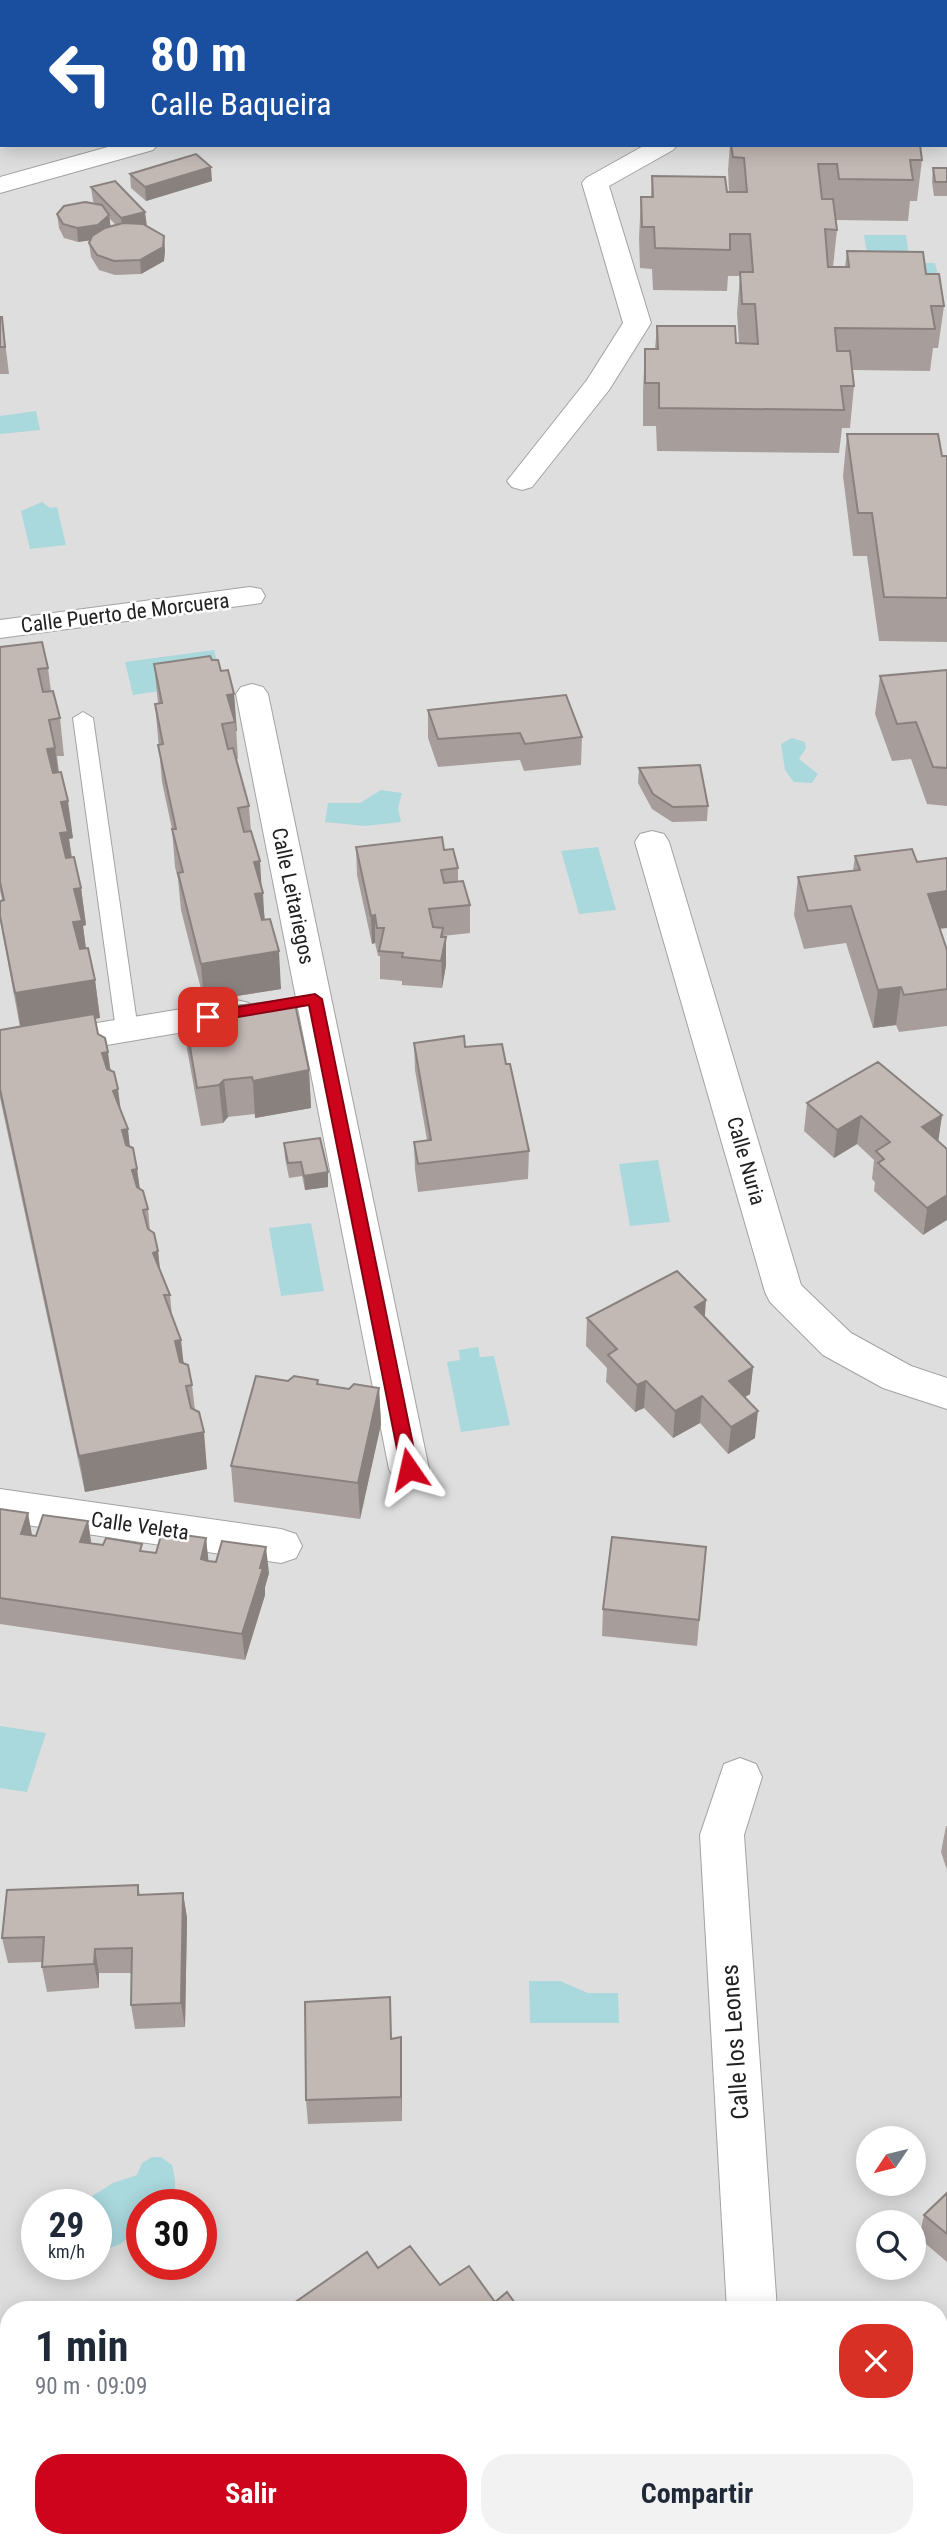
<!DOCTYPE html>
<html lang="es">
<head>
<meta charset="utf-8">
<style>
	:root { --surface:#fff; --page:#f2f2f3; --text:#1f2937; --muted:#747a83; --accent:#ce031c }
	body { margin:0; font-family:"Roboto Condensed",sans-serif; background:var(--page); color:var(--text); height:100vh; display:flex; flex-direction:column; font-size:26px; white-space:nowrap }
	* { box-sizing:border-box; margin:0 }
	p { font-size:23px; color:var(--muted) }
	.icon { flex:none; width:38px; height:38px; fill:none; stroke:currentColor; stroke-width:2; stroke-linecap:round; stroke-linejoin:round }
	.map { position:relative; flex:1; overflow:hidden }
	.panel { position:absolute; left:0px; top:2301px; width:948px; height:247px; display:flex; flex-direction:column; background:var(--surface); border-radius:28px 28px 0 0; box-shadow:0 4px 18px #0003 }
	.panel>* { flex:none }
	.guide { position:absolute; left:0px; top:0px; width:948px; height:147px; box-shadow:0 4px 18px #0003; background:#1a4fa0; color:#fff; overflow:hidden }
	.needle { width:46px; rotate:235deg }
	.tools { position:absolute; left:856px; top:2126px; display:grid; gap:14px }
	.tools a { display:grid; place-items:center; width:70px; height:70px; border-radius:50%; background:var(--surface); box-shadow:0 4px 18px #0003; font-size:35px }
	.speed { position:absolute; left:21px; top:2189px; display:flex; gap:14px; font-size:35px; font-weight:700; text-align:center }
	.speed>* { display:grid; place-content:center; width:91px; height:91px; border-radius:50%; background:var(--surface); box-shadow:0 4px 18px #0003; line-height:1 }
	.speed small { font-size:18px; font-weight:400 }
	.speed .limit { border:10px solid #d22; background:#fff; color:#111 }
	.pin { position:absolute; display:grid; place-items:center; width:60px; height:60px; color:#fff; margin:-30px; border-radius:14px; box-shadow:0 4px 10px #0006 }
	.me { position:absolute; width:77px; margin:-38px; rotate:349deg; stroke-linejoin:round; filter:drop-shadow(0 0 5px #0008) }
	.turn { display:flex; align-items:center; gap:24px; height:147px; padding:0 35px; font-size:32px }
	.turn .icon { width:91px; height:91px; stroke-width:2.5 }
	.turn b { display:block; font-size:49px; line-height:60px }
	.round { display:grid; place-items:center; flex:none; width:74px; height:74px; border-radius:28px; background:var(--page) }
	.headline { display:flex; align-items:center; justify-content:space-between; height:119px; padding:0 35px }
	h1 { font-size:42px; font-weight:700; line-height:52px }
	.button { display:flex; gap:14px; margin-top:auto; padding:14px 35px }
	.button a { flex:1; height:80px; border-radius:28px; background:var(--accent); color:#fff; font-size:28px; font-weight:700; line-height:80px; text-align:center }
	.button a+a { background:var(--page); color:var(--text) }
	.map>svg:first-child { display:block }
	.residential { fill:#dfdede; fill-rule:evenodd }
	.park { fill:#c9f9c6 }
	.water { fill:#a9d8dd }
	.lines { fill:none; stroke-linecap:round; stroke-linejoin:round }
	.service-casing { stroke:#a2a2a2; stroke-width:2 }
	.minor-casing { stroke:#a2a2a2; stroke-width:2 }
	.service { fill:#fff; fill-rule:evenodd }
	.minor { fill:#fff; fill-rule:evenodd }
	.wall { fill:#a79e9b; fill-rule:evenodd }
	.shaded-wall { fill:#88817e }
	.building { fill:#c2b8b4; stroke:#88817e; stroke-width:2 }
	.route { fill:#ce031c; stroke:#860212; stroke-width:2 }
	.labels { text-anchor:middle; stroke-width:5; stroke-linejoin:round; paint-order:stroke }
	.street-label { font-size:21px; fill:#212121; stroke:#fff }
	.near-street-label { font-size:24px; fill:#212121; stroke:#fff }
</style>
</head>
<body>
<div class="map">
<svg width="947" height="2547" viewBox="0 0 947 2547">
	<rect width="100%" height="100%" fill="#f1ede8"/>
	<!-- residential -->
	<path class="residential" d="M947,57V2547H0V148L26,145H947ZM868,2138H914V2184H868ZM37,2205H96V2264H37ZM142,2205H201V2264H142ZM868,2222H914V2268H868ZM9,2310H940V2539H9Z"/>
	<!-- park -->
	<path class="park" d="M0,0H947V6V2H2L0,94Z"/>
	<!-- water -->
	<path class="water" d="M864,235H906L910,263H935L938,275H906L869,266Z
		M36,411L40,430L0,434V416Z
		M42,502L50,508L57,507L66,545L30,549L21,511Z
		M214,650L223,682L133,695L125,662Z
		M792,738L805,742L806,748L799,759L818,774L812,783L794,782L785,770L781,744Z
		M381,790L402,793L398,808L401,822L365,826L325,822L328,803H360Z
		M598,847L616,910L579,914L561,851Z
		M658,1160L670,1222L630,1226L619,1164Z
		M311,1223L324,1291L281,1296L269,1228Z
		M478,1347L480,1357L494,1356L510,1425L461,1432L447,1362L460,1360L459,1350Z
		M0,1726L46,1733L27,1792L0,1788Z
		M529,1981H560L588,1993H618L619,2023H530Z
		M152,2157H161L172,2165C176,2181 178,2192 167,2205H142V2228L120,2244L96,2254V2205H78L113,2183L137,2175L142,2163Z"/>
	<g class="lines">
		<defs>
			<path id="service" d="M83,712L93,718L138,1030L135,1036H119L116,1030L73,718Z"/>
			<path id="minor" d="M0,127H2V143H0Z
				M115,145H157L153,150L0,193V177Z
				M645,145H677L673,150L609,186L651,323L609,390L532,487L522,490L512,487L507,481L587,380L623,323L582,183L586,178Z
				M250,587L261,589L265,596L261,603L0,638V620Z
				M252,684L263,687L268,694L429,1469L423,1480L409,1485L395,1480L389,1469L236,694L241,687Z
				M652,831L664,834L669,842L801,1285L851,1333L911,1366L947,1378V1409L883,1388L823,1355L770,1302L765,1292L635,842L640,834Z
				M236,1000L249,1003L254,1012L249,1021L0,1063V1039Z
				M0,1489L281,1529L296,1534L302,1546L296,1558L281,1563L0,1521Z
				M740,1758L756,1764L762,1777L744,1835L777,2310H727L700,1835L724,1764Z
				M740,2539H794V2547H740Z"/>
		</defs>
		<!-- service casing -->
		<use href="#service" class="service-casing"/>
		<!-- minor casing -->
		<use href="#minor" class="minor-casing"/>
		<!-- service -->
		<use href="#service" class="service"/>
		<!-- minor -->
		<use href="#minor" class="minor"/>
	</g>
	<!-- wall -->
	<path class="wall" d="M730,145H920L922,160L917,201H910L908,221L836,220L837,230L833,267H845L847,251L926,274L944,306L938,348H933L930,371L852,370L854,386L850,428H842L839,453L657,451L656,426H643V391L645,349H655L657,326L739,343L737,313L740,276H728L727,291L653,290L652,269L640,268L639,238L641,197H651L652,176L729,192L728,170Z
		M933,168H947V196H934L932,182Z
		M130,174L212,181L146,201L131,188Z
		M91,187L147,226L165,250L164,261L141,274L115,275L99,270L91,257L89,243L90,240L78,242L64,238L59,228L57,214L95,204L93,201ZM110,219L116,225L110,226Z
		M0,317H2L9,374H0Z
		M847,434L942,456H947V642L879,641L867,556H853L843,476Z
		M0,647L48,668L51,691L60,718L64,756H57L59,772L73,838L69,839L72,857L81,888L86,925L83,926L86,948L95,980L100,1018L95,1019L98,1034L111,1070L130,1147L137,1169L140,1189L148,1209L150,1231L158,1251L160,1271L170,1295L172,1316L184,1364L192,1385L195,1410L207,1469L85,1492L0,1098V1030L20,1027L0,920V901L2,900L0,891Z
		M212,660L221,671L234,694L238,759H236L249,806L251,831L261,888L265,920L281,989L204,1001L181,910L178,879L175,867L172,829L162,782L155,704L158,703L154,664Z
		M947,670V806L927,804L911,759L892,761L875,714L880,676Z
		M428,710L582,737L581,765L524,771L520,760L438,767L428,738Z
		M639,768L708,806L707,821L672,822L652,809L638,783Z
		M356,847L444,850L458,868V881L470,905V933L443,936V937H446V965L442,988L402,985V981L380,979V956H378L375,943L372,944L357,875Z
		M855,856L940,929L947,950V1026L899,1032L896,1025L873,1028L846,943L804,949L794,915L798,877L853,871Z
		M184,1012L309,1070L311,1108L255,1118V1114L228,1117L223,1123L201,1126L187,1049Z
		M414,1043L465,1047L506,1064L529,1151L528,1179L418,1192L415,1170L414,1142L427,1140L415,1070Z
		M807,1103L942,1115L923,1235L874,1191L875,1182L872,1179L874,1160L857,1144L834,1158L804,1131Z
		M284,1143L328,1172V1187L305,1190L302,1176L289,1178L285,1158Z
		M705,1317L753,1367L750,1394L745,1397L755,1438L728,1454L700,1423L673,1438L644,1408L635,1412L606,1382L607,1368L586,1346L587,1318Z
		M318,1384L349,1389L379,1388L381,1424L360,1519L234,1502L231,1466Z
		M0,1509L32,1535L36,1536L88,1521L91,1544L156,1553L206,1538L208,1561L269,1573L265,1587V1595L245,1660L0,1624Z
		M706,1547L697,1646L602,1636L603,1609Z
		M946,1826H947V1870L941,1852Z
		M138,1885L140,1895L183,1893L187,1918L185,2027L135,2029L131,2005V1973H99V1988L47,1992L42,1967V1962L8,1963L2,1938Z
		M401,2037L402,2121L308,2124L306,2100Z
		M947,2193V2262L919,2238L924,2215Z
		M887,2539H940L947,2547H888Z"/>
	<!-- shaded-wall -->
	<path class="shaded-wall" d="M211,167L212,181L146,201L145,187Z
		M145,212L147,226L123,232L121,218Z
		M109,215L111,229L100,239L78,242L77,228Z
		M164,236L165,250L164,261L141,274L140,260Z
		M234,694L237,731H236L235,722L227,695Z
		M55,748L60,785L52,786L47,749Z
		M68,801L73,838L69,839L73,869L65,870L60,833L61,802Z
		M260,861L262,893H263L265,930L255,894L254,862Z
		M81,888L86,925L83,926L87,958L78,959L73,922L74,889Z
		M947,891V928L922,931L928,894Z
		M375,915V943L372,944L371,916Z
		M443,928V951L446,937V965L442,988L441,937Z
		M279,951L281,989L204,1001L201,964Z
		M95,980L100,1018L21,1030L15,993Z
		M901,987L896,1025L873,1028L878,990Z
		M108,1052L113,1089L102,1053Z
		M309,1070L311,1108L255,1118L253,1081Z
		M224,1080L228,1117L223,1123L219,1085Z
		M118,1089L123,1127L113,1091Z
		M942,1115L938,1143L922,1127Z
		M861,1116L857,1144L834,1158L837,1130Z
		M128,1129L132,1166L122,1130Z
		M137,1169L142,1206L132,1170Z
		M328,1172V1187L305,1190L304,1176Z
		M947,1195V1220L923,1235L927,1208Z
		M158,1251L162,1288L153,1253Z
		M706,1300L704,1328L695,1307Z
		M181,1340L185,1376L179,1377L175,1341Z
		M753,1367L750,1394L727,1408L729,1381Z
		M646,1381L644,1408L635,1412L637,1385Z
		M379,1388L381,1424L360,1519L358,1483Z
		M702,1396L700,1423L673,1438L675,1411Z
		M758,1411L755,1438L728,1454L731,1427Z
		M204,1432L207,1469L85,1492L79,1456Z
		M28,1513L33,1540L21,1534Z
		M88,1521L92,1548L80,1542Z
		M206,1538L209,1565L201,1559Z
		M266,1547L269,1573L265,1587V1595L245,1660L242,1634Z
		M183,1893L187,1918L185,2027L181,2003Z
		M95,1949L99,1973V1988L94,1964Z
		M401,2037L402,2061V2121L401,2097Z"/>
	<!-- building -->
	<path class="building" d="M731,145H920L922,160H910L913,180L839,179L837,164H818L822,199H833L837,230L825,229L828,267H849L847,251L923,252L926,274H939L944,306H931L935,329L835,328L837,351H850L854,386H841L844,410L659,408V383H645V349H658L657,326H735L736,343L758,344L755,304H742L740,272H753L750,234H730V250L655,248L654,227H642L641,197H653L652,176L725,177L727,192H747L744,158L733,157Z
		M196,154L211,167L145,187L130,174Z
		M933,168H947V182H935Z
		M115,181L145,212L121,218L91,187Z
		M85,202L102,205L109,215L98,225L77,228L63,224L57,214L64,206Z
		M123,223L143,224L164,236L163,247L140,260L114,261L97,255L89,243L92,236L105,228Z
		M0,317H2L5,347H0Z
		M847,434H938L942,456H947V598L884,597L872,513H858Z
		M42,642L48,668L38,669L43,692L53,691L60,718L49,720L55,748L47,749L53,773L61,772L68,801L61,802L68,832L60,833L66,858L74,857L81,888L74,889L82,921L73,922L80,949L88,948L95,980L15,993L0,916V901L4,900L0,882V647Z
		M210,656L212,660H218L221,671L228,670L234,694L227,695L235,722L222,724L228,749L233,748L249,806L238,808L244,832L251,831L260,861L254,862L263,893L255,894L262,920L270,919L279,951L201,964L178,873L183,872L172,829H176L158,745L163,744L155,704L162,703L154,664Z
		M947,670V768L933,767L916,722L897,724L880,676Z
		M566,695L582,737L525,744L520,733L438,739L428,710Z
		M700,765L708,806L673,807L653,794L639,768Z
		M442,837L444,850L453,849L458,868L441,870L444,883L463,881L470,905L429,909L433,927L443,928L441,937H446L441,961L402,957L403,953L379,951L384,928H377L375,915L371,916L356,847Z
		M912,849L917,862L947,858V891L928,894L947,950V989L904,995L901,987L878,990L851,906L808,911L798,877L860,870L855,856Z
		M294,999L309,1070L253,1081L252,1077L224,1080L219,1085L197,1088L184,1012Z
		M94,1014L98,1034L105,1038L108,1052L102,1053L107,1069L114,1072L118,1089L113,1091L128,1129L122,1130L126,1145L133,1148L137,1169L132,1170L137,1187L143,1191L148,1209L143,1210L148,1229L154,1233L158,1251L153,1253L170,1295H164L181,1340L175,1341L180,1362L188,1365L192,1385L186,1386L191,1408L199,1412L204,1432L79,1456L0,1089V1030Z
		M464,1036L465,1047L502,1044L506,1064H510L529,1151L418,1164L414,1142L431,1140L414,1043Z
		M878,1062L942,1115L922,1127L947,1149V1195L927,1208L878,1163L884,1159L876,1151L890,1142L861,1116L837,1130L807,1103Z
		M320,1138L328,1172L304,1176L301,1162L288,1163L284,1143Z
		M677,1271L706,1300L695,1307L753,1367L729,1381L758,1411L731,1427L702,1396L675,1411L646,1381L637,1385L608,1355L617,1349L587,1318Z
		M256,1376L288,1381L294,1376L318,1380L317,1384L349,1389L354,1384L379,1388L358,1483L231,1466Z
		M0,1509L28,1513L21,1534L36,1536L43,1515L88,1521L80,1542L103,1545L106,1538L142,1544L140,1551L156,1553L162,1532L206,1538L201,1559L208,1561L216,1562L222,1541L266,1547L260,1568H263L242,1634L0,1598Z
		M612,1537L706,1547L699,1620L603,1609Z
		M138,1885V1895L183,1893L181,2003L131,2005L132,1948L95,1949L94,1964L42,1967L44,1937L2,1938L7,1890Z
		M390,1997L391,2039L401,2037V2097L306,2100L305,2002Z
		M947,2193V2234L924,2215Z
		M410,2246L440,2285L469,2266L495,2302L507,2292L520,2310H284L367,2252L378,2268Z
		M940,2508H947V2547H901L899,2539H940Z"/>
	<!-- route -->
	<path class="route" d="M315,994L322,999L418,1469L409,1476L401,1469L309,1005L208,1022L200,1017L208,1012Z"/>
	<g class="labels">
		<!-- street labels -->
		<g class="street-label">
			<text transform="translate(125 613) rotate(-7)" y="7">Calle Puerto de Morcuera</text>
			<text transform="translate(293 896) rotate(78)" y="7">Calle Leitariegos</text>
			<text transform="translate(746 1161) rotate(74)" y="7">Calle Nuria</text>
			<text transform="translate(140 1526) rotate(8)" y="7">Calle Veleta</text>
		</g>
		<!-- near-street labels -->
		<g class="near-street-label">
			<text transform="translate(735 2042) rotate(-94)" y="8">Calle los Leones</text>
		</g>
	</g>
</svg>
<div class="tools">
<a><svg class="needle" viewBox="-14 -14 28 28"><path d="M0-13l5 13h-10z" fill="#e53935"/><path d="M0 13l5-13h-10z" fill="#747a83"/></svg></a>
<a><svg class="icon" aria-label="search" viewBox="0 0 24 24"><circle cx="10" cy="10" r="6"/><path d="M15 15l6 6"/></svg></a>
</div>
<div class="speed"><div>29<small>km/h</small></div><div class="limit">30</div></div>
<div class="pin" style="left:208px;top:1017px;background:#d93025"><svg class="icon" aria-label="arrive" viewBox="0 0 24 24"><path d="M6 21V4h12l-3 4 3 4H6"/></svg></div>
<svg class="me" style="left:409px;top:1469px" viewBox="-20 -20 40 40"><path d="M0-17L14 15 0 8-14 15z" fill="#ce031c" stroke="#fff" stroke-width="4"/></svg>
<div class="guide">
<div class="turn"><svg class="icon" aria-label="left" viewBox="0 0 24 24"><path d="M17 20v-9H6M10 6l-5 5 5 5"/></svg><div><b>80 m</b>Calle Baqueira</div></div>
</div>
<section class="panel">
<div class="headline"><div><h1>1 min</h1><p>90 m · 09:09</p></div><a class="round" style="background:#d93025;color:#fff"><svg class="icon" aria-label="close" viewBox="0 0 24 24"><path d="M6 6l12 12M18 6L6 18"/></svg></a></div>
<div class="button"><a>Salir</a><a>Compartir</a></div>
</section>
</div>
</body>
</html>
